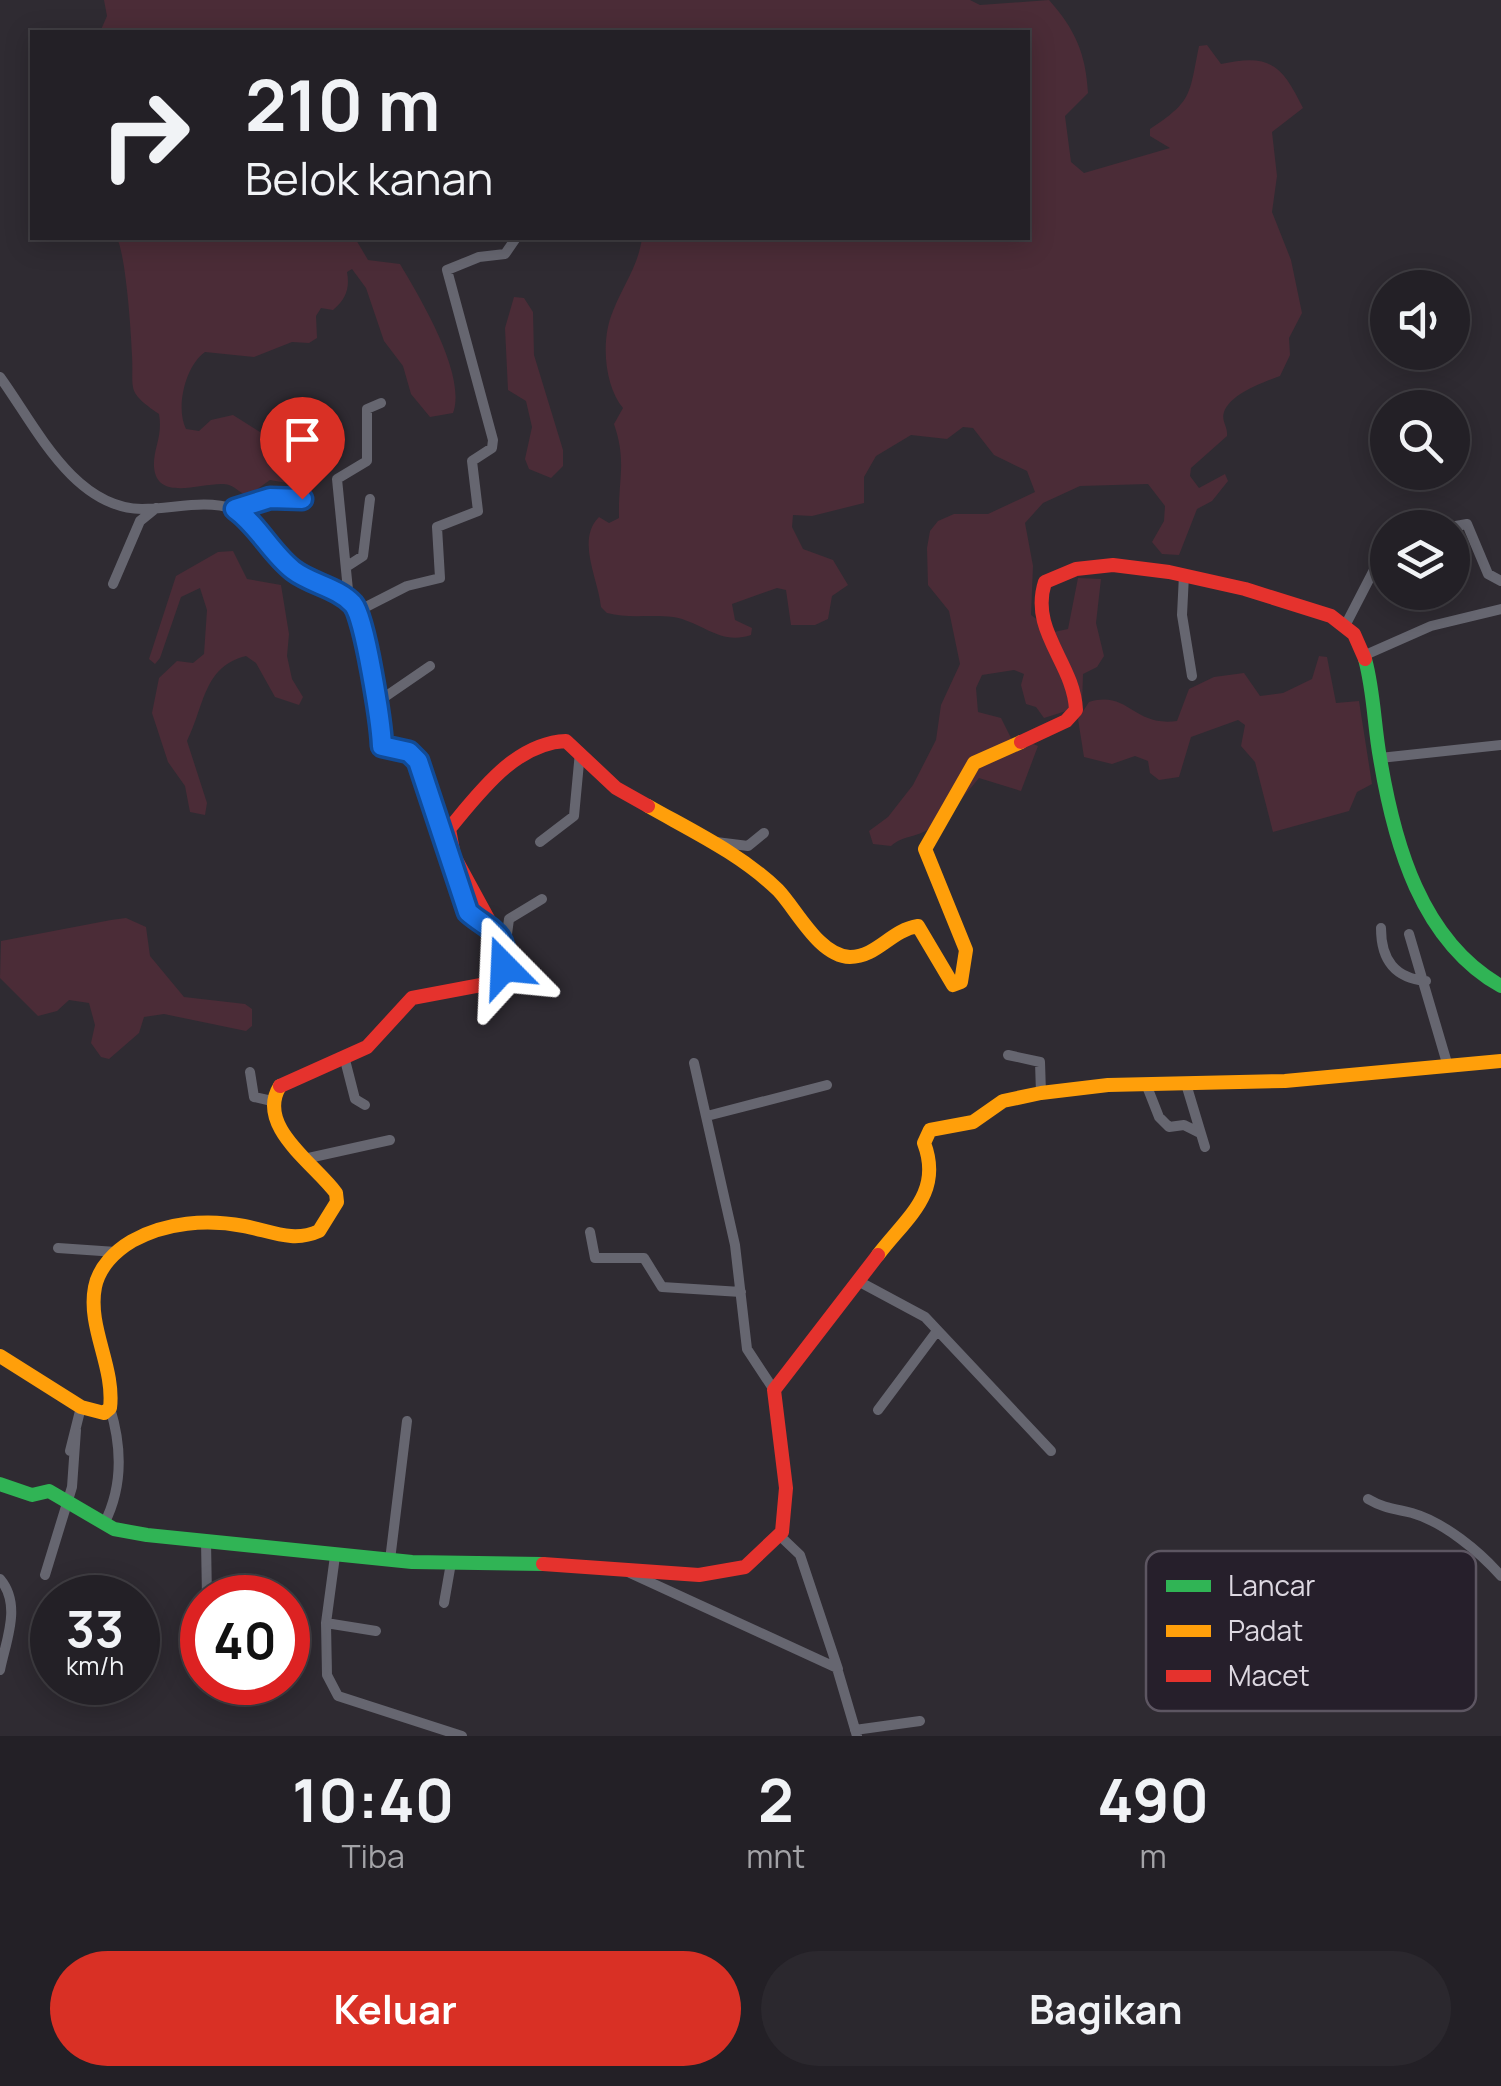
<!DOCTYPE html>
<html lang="id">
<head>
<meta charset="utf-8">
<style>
	:root { --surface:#232026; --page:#2b282e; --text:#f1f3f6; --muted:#a3a3a7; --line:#403e43; --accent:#d93025 }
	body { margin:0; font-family:Manrope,sans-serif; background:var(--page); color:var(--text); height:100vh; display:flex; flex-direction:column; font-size:38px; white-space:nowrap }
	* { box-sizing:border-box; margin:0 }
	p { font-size:32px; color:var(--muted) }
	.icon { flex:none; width:55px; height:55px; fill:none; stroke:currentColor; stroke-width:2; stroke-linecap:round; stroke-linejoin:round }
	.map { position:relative; height:1736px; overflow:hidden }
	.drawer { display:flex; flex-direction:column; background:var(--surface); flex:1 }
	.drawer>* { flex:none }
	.top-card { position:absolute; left:30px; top:30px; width:1000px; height:210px; border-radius:0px; box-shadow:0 5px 25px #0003,0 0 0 2px var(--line); background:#232026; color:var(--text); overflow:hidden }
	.tools { position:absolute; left:1370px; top:270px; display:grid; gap:20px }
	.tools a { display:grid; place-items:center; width:100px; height:100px; border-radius:50%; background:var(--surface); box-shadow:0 5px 25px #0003,0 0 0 2px var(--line); font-size:50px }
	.speed { position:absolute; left:30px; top:1575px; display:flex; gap:20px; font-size:50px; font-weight:700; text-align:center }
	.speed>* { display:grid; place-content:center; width:130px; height:130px; border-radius:50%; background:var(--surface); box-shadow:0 5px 25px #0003,0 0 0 2px var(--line); line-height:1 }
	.speed small { font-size:25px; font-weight:400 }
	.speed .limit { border:15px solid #d22; background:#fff; color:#111 }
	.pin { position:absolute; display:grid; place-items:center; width:85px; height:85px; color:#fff; margin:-102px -42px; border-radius:50% 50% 50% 0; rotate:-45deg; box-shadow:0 0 10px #0007 }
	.pin .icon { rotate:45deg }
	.me { position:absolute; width:110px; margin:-55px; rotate:339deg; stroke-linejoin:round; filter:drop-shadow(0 0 8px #0008) }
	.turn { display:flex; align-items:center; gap:35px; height:210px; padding:0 50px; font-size:45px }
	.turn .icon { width:130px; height:130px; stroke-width:2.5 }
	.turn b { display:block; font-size:70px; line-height:85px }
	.eta { display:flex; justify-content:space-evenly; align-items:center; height:170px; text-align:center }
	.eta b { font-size:60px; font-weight:700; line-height:70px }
	.primary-button { display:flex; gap:20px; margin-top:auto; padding:20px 50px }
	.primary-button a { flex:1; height:115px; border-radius:60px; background:var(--accent); color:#fff; font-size:40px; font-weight:700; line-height:115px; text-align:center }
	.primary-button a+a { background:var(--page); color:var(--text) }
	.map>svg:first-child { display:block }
	.green { fill:#4b2c37 }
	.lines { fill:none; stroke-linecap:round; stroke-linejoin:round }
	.street { stroke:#666670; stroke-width:10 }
	.fast { stroke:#30b455; stroke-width:14 }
	.slow { stroke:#ff9f0a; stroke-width:14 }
	.jam { stroke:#e5322d; stroke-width:14 }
	.route-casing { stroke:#114b97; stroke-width:25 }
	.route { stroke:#1a73e8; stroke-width:18 }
	.key { fill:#261f2b; stroke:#5d5662; stroke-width:2.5 }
	.key-label { font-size:28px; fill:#ddd8e1 }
</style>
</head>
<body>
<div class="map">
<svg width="1501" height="1736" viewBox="0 0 1501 1736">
	<rect width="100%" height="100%" fill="#2f2b32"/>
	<!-- green -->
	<path class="green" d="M104,0H970L980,5L1049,0C1075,29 1086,54 1088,93L1065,116L1071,162L1084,173L1170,148L1150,136V129C1193,101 1189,95 1199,46L1207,45L1221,64C1270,53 1282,65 1303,108L1272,132L1277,176L1272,212L1291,260L1302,313L1289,338L1290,355L1280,376C1263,382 1230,394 1224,412C1221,422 1228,426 1227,436L1191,468L1190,476L1199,488L1225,474L1228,481L1212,501L1197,509L1179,555L1162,554L1152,542L1164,521L1165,506L1148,484L1080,486L1043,503L1025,523L1033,566L1031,615L1054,632L1068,629L1078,578L1101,579L1096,623L1104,656L1097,667L1083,674L1082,706L1044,718L1036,707L1026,704L1021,685L1024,674L1014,670L982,675L976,688L978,712L1001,718L1015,746L1028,742L1038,746L1021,791L979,778C963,797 948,817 927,830C914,838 904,835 891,846L873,844L869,831L888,817L913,785L936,740L941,705L960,664L949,611L928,585L927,548L930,531L938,521L954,514H988L1035,492L1027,471L994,455L973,428L963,427L947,439L911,435L876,456L864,477V503L812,516L793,515L792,527L803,549L833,560L848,585L832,596L828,619L815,625H791L786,590L777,588L732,604L735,620L752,628L751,635C720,646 701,621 673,617C651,614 629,619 607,613L601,607C598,578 576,540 599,517L609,523L619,518C618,479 627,462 614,424L623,408C605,387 600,341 613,311C623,285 638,267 642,238H1028V32H100L107,16Z
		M117,238H355L368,260L400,264C420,298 467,375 453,413L430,417L411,394L403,366L384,341L366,288L352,269L347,272C350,288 346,299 333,310L321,308L316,316L317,338L309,343L292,342L254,357L205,352C186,365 175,407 186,429L199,431L211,420L233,415L268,437L281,415L289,414L298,421L302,436L282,453L284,472L298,470L303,492L300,495L287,483L270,480L249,495C239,494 238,488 229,485C209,479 157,505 154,467C153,448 163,437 159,414C125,391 134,390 132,355C131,330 126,257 117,238Z
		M514,297L524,298L533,312L534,355L563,450V466L551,478L529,469L525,459L532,427L526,401L508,390L505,328Z
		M233,551L247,579L281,585L289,634L287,656L292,679L303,697L299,705L275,697L256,663L246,656C203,667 205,705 187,741L207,803L205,815L190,812L185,786L168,762L152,713L159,678L177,661L193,663L204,654L207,610L200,588L181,597L160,658L155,664L149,659L176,576L218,552Z
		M1319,656L1327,657L1336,703L1359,701L1372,784L1357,792L1349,811L1273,832L1255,762L1241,746L1245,725L1238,720L1191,737L1179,777L1159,780L1150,773L1148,761L1135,756L1112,764L1084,757L1078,719L1089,702C1129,690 1132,727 1177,721L1189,689L1214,677L1244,673L1260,696L1283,693L1312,679Z
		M111,920L126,918L146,927L150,956L184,997L245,1004L252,1009V1026L246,1031L164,1014L144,1017L139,1033L109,1059L101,1057L91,1043L95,1025L89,1003L69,1000L57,1011L38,1016L0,978L1,941Z"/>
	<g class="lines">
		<!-- street -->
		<path class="street" d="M0,377C35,425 73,508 142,509C174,509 203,499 235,509L292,570L349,600L358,611L379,701
			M235,509L270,498L302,499
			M1390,528H1402
			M1445,528L1467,524L1488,574L1501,581
			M346,567L363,556L370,499
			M1184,575L1182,615L1192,676
			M113,584L140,521L156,508
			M349,600L337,479L367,461V409L381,403
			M358,611L407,586L440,578L437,527L478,511L472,461L492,448L493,440L447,270L479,257L505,254L516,238
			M1346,624L1378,562L1388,533
			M1363,656L1431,626L1501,609
			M430,666L379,701L382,746L409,752L418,761L468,912L492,925
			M1380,758L1501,745
			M540,842L574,816L580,752
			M716,842L748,846L764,833
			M1381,928C1381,960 1395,978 1426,981
			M1409,934L1447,1063
			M505,949L509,919L542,899
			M1008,1055L1040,1062L1041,1093
			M345,1060L355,1099L365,1105
			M694,1063L735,1245L747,1349L774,1390
			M250,1072L254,1097L272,1101
			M1146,1084L1159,1117L1169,1127L1184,1125L1198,1132
			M1186,1084L1205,1147
			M707,1116L827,1085
			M304,1159L390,1140
			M590,1232L595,1258H644L662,1287L741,1292
			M58,1248L116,1252
			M858,1281L925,1317L1051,1451
			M878,1410L937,1331
			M70,1451L81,1407
			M1368,1499C1383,1508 1396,1509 1412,1513C1444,1522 1480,1552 1501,1576
			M104,1524C123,1487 122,1447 110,1408
			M779,1535L800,1555L838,1669
			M206,1541L207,1598
			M335,1556L326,1623L376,1631
			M390,1560L407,1421
			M630,1573L837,1668L857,1736
			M45,1575L72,1487L76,1430
			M0,1579C22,1605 6,1640 0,1670
			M444,1603L451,1563
			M326,1623L327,1675L338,1696L462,1736
			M855,1730L920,1721"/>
		<!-- fast -->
		<path class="fast" d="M1365,659C1374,692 1374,725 1380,758C1394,843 1421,941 1501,986
			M0,1484L32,1495L49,1491L114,1529L147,1535L412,1562L543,1564"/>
		<!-- slow -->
		<path class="slow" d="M648,806C692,831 741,854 778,890C797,910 819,956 850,957C877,957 891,930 918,926L953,985L961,982L966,950L925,849L974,763L1021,742
			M878,1255C907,1217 943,1193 924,1143L930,1130L973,1122L1003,1101L1041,1093L1108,1085L1285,1081L1501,1061
			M0,1356L81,1407L104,1413L110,1408C115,1367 87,1327 95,1287C99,1267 115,1251 132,1241C166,1222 207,1219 244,1226C271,1231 293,1243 319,1231L337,1202L336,1193C315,1164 255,1126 280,1086"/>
		<!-- jam -->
		<path class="jam" d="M1021,742L1066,721L1076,710C1074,663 1029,631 1045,582L1076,569L1113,565L1169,572L1245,589L1331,616L1354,634L1365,659
			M280,1086L367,1047L412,998L481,985L500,975L505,950L454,856L449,829C479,793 515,743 566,741L616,788L648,806
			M543,1564L699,1575L745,1567L782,1532L786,1488L774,1390L878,1255"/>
	</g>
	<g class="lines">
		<defs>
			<path id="route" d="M302,499L270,498L235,509C258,525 271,553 293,570C311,584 337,587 353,604C365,618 381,723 382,746L409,752L418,761L468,912C488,930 509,931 504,967"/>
		</defs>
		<!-- route casing -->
		<use href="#route" class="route-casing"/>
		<!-- route -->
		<use href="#route" class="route"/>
	</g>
	<!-- legend -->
	<rect x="1146" y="1551" width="330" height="160" rx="15" class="key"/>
	<rect x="1166" y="1580" width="45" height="12" fill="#30b455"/>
	<rect x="1166" y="1625" width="45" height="12" fill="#ff9f0a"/>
	<rect x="1166" y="1670" width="45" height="12" fill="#e5322d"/>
	<g class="key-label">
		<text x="1228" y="1596">Lancar</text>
		<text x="1228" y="1641">Padat</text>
		<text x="1228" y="1686">Macet</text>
	</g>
</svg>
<div class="tools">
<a><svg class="icon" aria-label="sound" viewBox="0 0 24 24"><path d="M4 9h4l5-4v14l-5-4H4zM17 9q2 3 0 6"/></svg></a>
<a><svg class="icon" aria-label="search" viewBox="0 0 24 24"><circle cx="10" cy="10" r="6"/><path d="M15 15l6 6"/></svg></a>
<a><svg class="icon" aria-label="layers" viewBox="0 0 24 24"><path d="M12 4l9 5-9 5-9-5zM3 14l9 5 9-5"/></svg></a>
</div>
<div class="speed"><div>33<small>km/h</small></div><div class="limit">40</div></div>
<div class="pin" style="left:302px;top:499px;background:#d93025"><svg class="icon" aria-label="arrive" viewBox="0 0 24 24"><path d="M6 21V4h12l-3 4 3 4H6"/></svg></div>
<svg class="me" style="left:504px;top:967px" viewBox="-20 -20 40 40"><path d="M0-17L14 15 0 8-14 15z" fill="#1a73e8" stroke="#fff" stroke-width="4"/></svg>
<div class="top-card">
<div class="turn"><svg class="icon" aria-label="right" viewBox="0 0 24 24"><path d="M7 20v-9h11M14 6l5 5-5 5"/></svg><div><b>210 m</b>Belok kanan</div></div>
</div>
</div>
<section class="drawer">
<div class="eta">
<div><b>10:40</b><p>Tiba</p></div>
<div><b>2</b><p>mnt</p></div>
<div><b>490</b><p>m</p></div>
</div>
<div class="primary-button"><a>Keluar</a><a>Bagikan</a></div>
</section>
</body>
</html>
